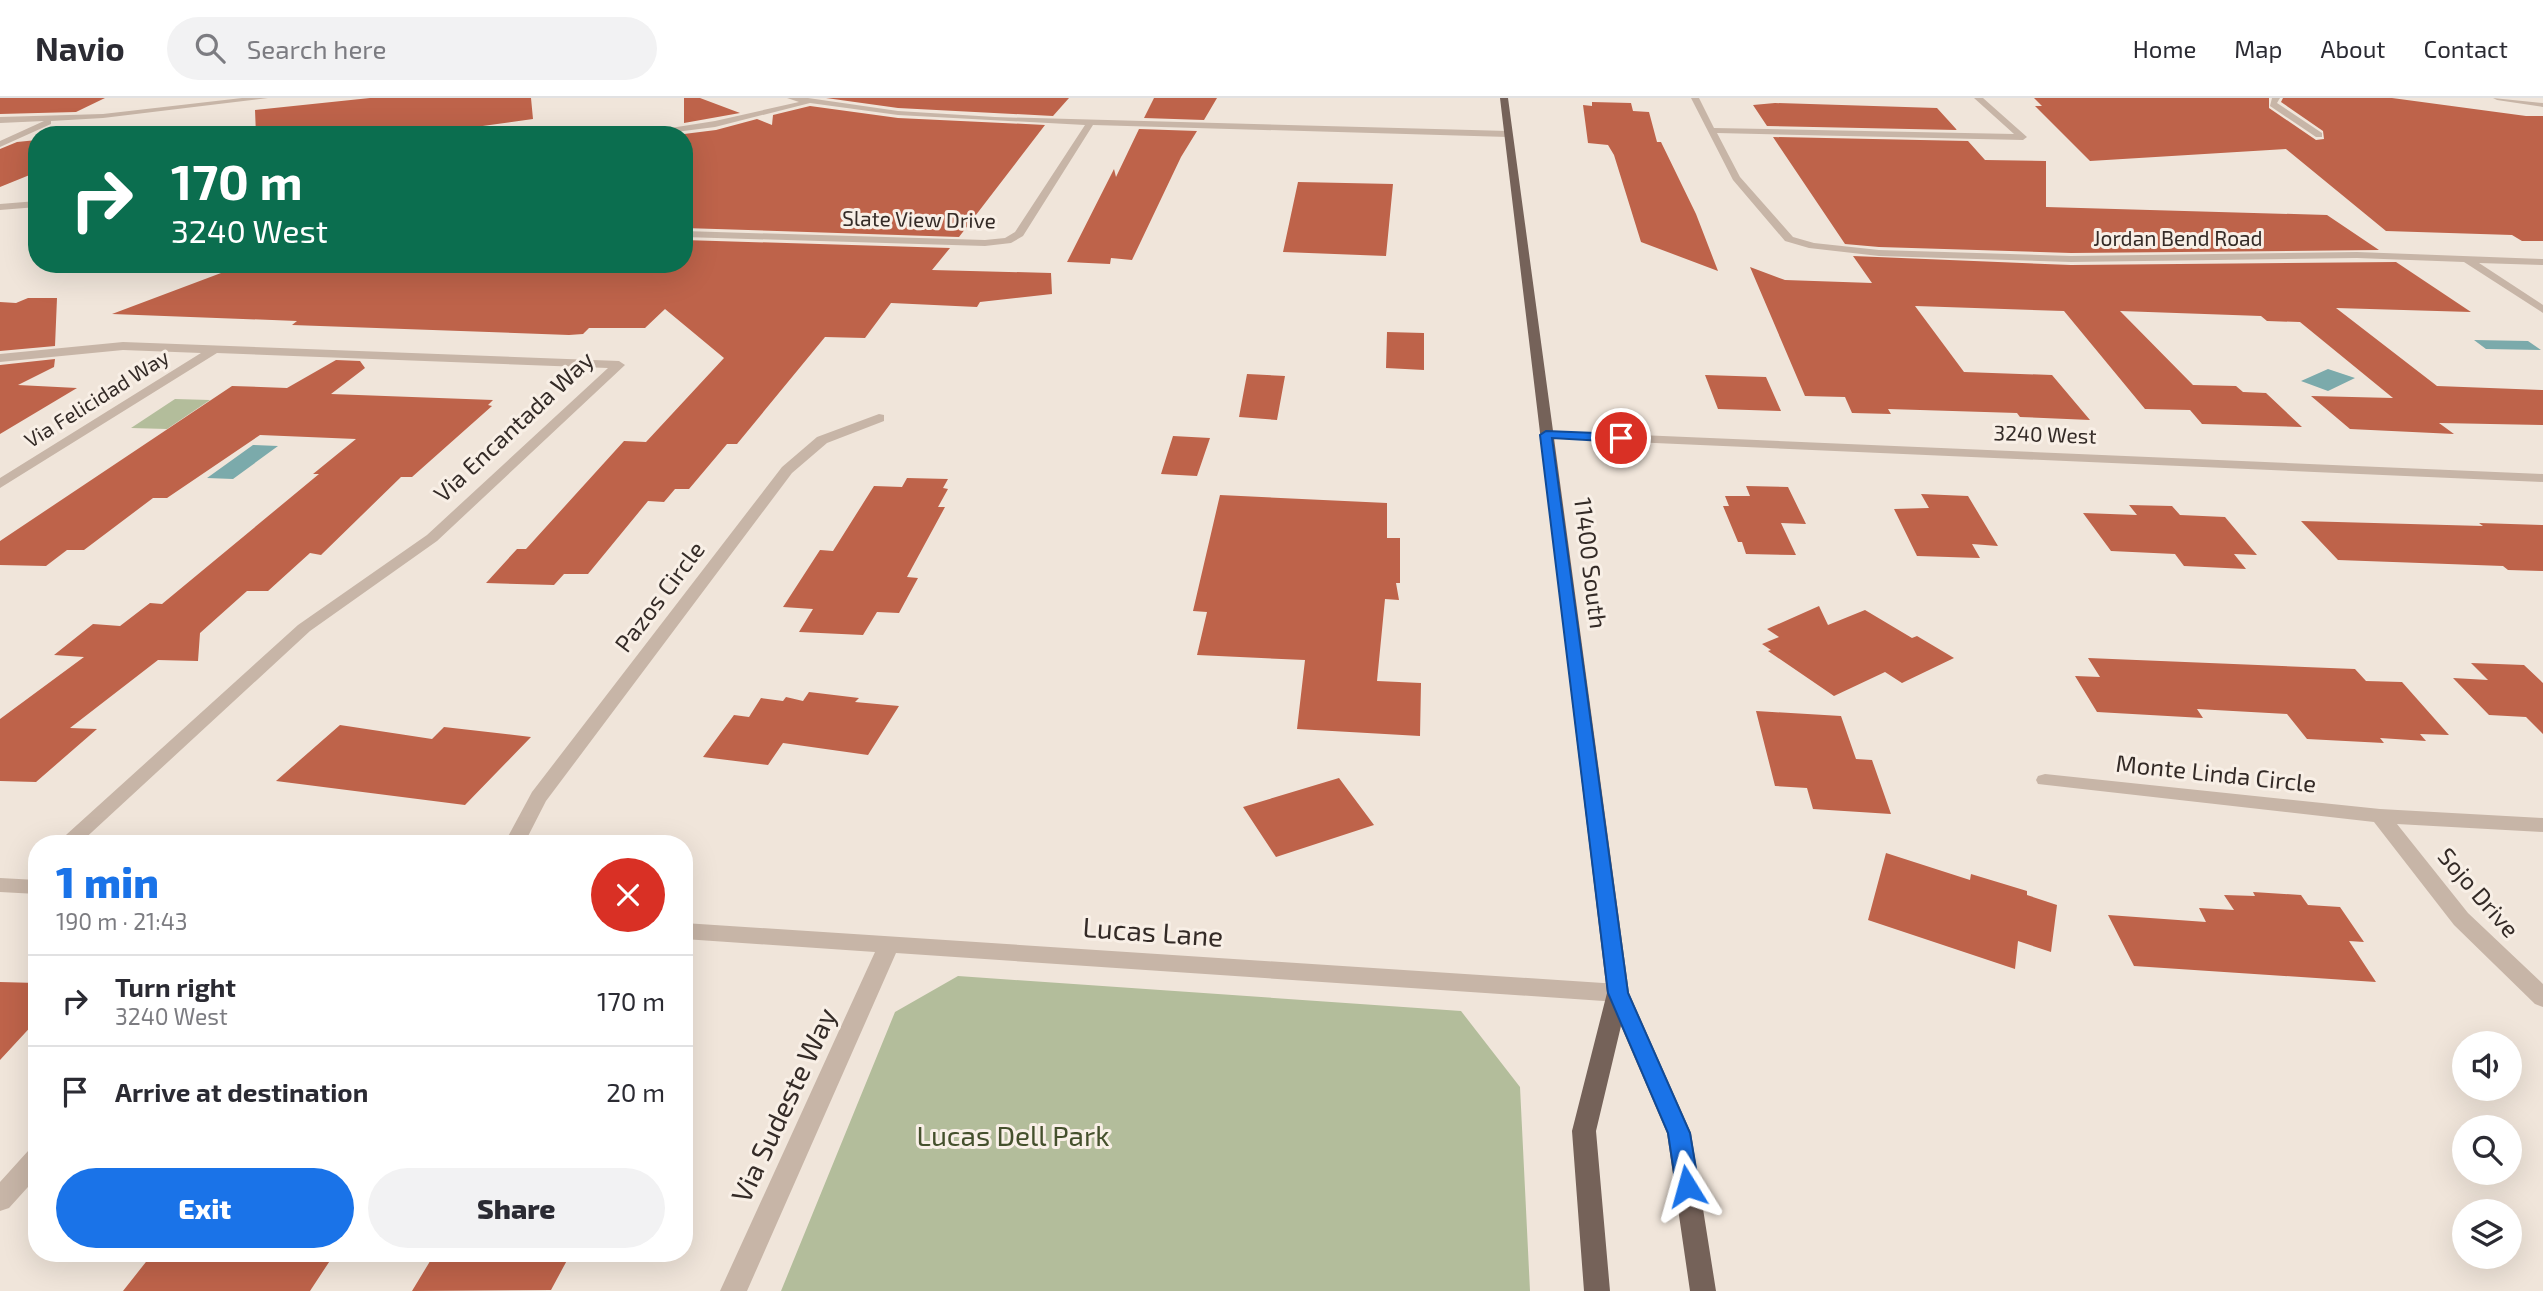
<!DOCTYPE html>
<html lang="en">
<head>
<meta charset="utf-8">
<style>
	:root { --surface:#fff; --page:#f2f2f3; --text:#2b2b33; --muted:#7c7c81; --line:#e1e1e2; --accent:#1a73e8 }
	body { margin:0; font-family:"Exo 2",sans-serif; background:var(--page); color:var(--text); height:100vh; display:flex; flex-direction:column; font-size:26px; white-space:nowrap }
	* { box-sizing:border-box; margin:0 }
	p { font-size:23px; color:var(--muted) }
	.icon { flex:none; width:38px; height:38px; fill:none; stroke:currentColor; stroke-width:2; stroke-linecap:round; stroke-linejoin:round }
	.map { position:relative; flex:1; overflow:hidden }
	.side { position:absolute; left:28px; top:737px; width:665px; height:427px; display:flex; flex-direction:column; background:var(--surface); border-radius:28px; box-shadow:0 7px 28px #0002 }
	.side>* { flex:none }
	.banner { position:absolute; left:28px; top:28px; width:665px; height:147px; border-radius:28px; box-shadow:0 7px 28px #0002; background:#0b6e4f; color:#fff; overflow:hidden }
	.buttons { position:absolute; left:2452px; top:933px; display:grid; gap:14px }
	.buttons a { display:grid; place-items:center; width:70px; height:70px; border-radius:50%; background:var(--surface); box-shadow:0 7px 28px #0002; font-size:35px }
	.pin { position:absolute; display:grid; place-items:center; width:60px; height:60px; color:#fff; margin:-30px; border:4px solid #fff; border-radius:50%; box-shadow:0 2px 7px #0007 }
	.me { position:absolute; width:77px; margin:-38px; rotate:352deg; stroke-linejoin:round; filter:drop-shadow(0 0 5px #0008) }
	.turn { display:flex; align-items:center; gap:24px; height:147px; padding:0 28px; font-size:32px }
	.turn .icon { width:91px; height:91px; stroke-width:2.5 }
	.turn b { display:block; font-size:49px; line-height:60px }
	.round { display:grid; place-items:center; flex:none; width:74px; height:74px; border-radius:37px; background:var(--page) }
	.headline { display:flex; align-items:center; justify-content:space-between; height:119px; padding:0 28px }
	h1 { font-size:42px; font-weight:800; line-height:52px; color:var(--accent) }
	.action { display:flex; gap:14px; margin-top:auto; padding:14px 28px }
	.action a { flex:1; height:80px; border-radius:42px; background:var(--accent); color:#fff; font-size:28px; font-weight:800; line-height:80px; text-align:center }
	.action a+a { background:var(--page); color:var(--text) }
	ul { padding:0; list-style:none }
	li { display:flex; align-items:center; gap:21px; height:91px; padding:0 28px; border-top:2px solid var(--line) }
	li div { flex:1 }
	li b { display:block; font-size:26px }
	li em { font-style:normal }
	header { display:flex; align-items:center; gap:42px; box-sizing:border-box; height:98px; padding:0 35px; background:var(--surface); border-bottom:2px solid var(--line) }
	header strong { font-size:33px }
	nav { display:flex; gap:38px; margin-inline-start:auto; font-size:24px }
	.search { width:490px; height:63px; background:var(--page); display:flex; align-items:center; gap:18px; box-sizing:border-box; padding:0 24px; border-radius:38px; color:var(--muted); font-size:26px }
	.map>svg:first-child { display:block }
	.green { fill:#b3bd9b }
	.water { fill:#7baaab }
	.building { fill:#be634a }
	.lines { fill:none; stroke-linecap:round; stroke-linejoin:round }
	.minor { fill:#c7b5a7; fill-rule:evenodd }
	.primary { fill:#756259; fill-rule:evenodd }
	.route { fill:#1a73e8; stroke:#114b97; stroke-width:2 }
	.labels { text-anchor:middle; stroke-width:6; stroke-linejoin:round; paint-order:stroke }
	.far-street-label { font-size:21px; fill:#342b27; stroke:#f8efe6 }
	.street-label { font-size:24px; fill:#342b27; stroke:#f8efe6 }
	.near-street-label { font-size:28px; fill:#342b27; stroke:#f8efe6 }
	.near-park-label { font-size:28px; fill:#44502c; stroke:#f8efe6 }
</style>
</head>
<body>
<header>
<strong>Navio</strong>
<div class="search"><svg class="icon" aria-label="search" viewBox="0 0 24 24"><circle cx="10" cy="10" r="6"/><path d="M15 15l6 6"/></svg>Search here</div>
<nav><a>Home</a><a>Map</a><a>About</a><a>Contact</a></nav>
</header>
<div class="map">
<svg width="2543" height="1193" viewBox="0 0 2543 1193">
	<rect width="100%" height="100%" fill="#f0e5da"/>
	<!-- green -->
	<path class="green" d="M175,301L210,302L167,331L131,330Z
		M958,878L1461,913L1520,989L1530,1193H781L895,914Z"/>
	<!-- water -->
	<path class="water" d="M2474,242L2528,243L2541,252L2486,251Z
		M2328,271L2355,280L2328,293L2301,283Z
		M253,347L278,348L233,381L207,380Z"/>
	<!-- building -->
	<path class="building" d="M0,0H105L76,14L0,16Z
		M370,0H531L533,21L417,37H256L255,12Z
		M684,0H700L740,15L684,25Z
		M826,0H1069L1053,18L898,10Z
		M1154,0H1217L1204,22L1144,20Z
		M2034,0H2269V10L2316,42L2324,41L2323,33L2281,4L2283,0H2392L2526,18H2543V143H2522L2512,137L2386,133L2286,51L2090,63L2035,8H2042Z
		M1592,4L1631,5L1633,13L1649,14L1657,44H1661L1696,116L1718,173L1641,144L1614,57L1608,47L1588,45L1583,7L1592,8Z
		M1775,5L1937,10L1957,32L1767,28L1753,7Z
		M810,8L898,20L1045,27L959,139L684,130V36L716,32L757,21L772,27L773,17Z
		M1139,31L1197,33L1181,59L1132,162L1111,160L1110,166L1067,164L1114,71L1116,79Z
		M1773,39L1968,43L1985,62L2046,63V109L2327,117L2379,152L2071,155L1879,149L1845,146Z
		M37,42V74L0,89V51L17,44Z
		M1298,84L1393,86L1386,158L1283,154Z
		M684,142L950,150L932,172L1051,175L1052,196L980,204L977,209L891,205L865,240L825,239L737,346H727L689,391H675L664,404L648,403L588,476H564L554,487L486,485L517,451H526L624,343L646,344L724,260L665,211L645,230H589L583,236L569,237L292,227L297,223L112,216L245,166H684Z
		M1853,158L2071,167L2396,164L2471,214L2336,210L2437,288L2543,292V327L2439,325L2454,336L2350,331L2311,298L2393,300L2300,224L2267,223L2261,218L2120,213L2193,287L2236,288L2243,294L2266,295L2302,329L2202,326L2190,312L2145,311L2064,213L1915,208L1964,274L2052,277L2090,322L2020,319L2017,315L1888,311L1891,316L1852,315L1845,299L1805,298L1750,169L1785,182L1872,185Z
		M28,200H57L55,248L0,253V204L16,205Z
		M1387,234L1424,235V272L1386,270Z
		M55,261L54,269L18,287L77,290L0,336V267Z
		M336,262L360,263L365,270L331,296L493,302L488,307L492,308L412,379H401L321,457L310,455L268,493H247L200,535L198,563L158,562L70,630L97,631L36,684L0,683V621L84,559L54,557L93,526L120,528L150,505L162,506L319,376H313L356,341L260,337L167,400H153L84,452H67L46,468L0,467V443L232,288L287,290Z
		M1247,276L1285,278L1277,322L1239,319Z
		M1705,277L1766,279L1781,313L1718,311Z
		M1173,338L1210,340L1197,378L1161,376Z
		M907,380L948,381L943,390L948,391L938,409H945L907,479L918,480L899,515L877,514L863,537L799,534L813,511L783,509L820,452L833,453L874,388L902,389Z
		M1746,388L1788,389L1806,426L1781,425L1796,457L1746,456L1742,444H1738L1723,408H1729L1725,398H1750Z
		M1921,396L1968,398L1998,448L1972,446L1980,460L1917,458L1894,411L1929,410Z
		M1220,397L1387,405V440H1400V485H1396L1399,502L1385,501L1377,583L1421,585L1420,638L1297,631L1305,562L1197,557L1207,514L1193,513Z
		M2129,407L2172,408L2180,417L2225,419L2257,457L2234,456L2246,471L2184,468L2175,456L2111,453L2083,415L2137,417Z
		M2301,423L2483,428L2479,425L2543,427V473L2508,472L2503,468L2338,462Z
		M1819,508L1828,527L1865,512L1912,540L1917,538L1954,560L1902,585L1885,574L1834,598L1768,553L1771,552L1762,546L1779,539L1767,531Z
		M2088,560L2355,571L2366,583L2402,584L2449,637L2420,636L2426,643L2380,640L2384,645L2307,641L2287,616L2197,611L2203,620L2097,614L2075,578L2100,579Z
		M2471,565L2524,567L2543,585V636L2526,619L2489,617L2453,580L2488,582Z
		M809,594L859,600L855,604L899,608L868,657L783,645L768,667L703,659L734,617L749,619L761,600L783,603L786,599L803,603Z
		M1756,613L1841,618L1856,661L1872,662L1891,716L1813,711L1807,690L1775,688Z
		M340,627L432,641L444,629L531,639L465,707L276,683Z
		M1339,680L1374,727L1276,759L1243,709Z
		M1886,755L1970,782L1971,776L2027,793V797L2057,807L2051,854L2018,843L2015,871L1868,822Z
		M2253,794L2301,797L2308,807L2340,809L2364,844L2349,843L2376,884L2134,868L2108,817L2206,824L2199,810L2234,812L2224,797L2255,798Z
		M0,884L37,885V922L0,962Z
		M153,1155H335L310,1193H123Z
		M435,1155H571L551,1192L412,1193Z"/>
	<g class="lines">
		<!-- minor -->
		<path class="minor" d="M242,0H268L103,20L51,23V26L0,49V43L44,23L0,25V19L103,16Z
			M787,0H808L898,13L995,19L1508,33L1512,36L1508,39L1093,27L1023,138L1011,145L985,148L684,139V133L985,142L1005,140L1015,134L1085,27L898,17L810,5L715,29L652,37H626L715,23L799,4Z
			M1691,0H1699L1714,30L2014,36L1974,0H1983L2027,39L2023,42L1717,35L1740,79L1793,139L1814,145L1879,152L2071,158L2357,154L2543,161V167L2479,165L2543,207V215L2464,164L2357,160L2071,164L1879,158L1809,150L1785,143L1733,82Z
			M2272,0H2280L2277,5L2322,35V39H2316L2270,8Z
			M2493,0L2543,5V9L2497,2Z
			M37,103V109L0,112V106Z
			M123,244L619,263L625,267L437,443L310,533L79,746H56L298,527L427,437L608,270L217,255L0,390V380L201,255L123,252L0,264V256Z
			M879,316L884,317V323L827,345L792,375L546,703L524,746H504L532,694L782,369L817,339Z
			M1546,333L2543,376V384L1541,340L1539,337Z
			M2045,676L2380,711L2543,720V734L2397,726L2468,815L2543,886V909L2535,906L2454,827L2374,724L2038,686L2036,682L2038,678Z
			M0,780L37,782V796L0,794Z
			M684,825L1618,886L1626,889L1629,895L1626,901L1618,904L896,855L747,1193H720L875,854L684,841Z
			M37,1050V1079L9,1110L0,1113V1084L28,1053Z"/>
		<!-- primary -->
		<path class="primary" d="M1500,0H1508L1629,895L1691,1035L1716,1193H1690L1667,1035L1621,928L1596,1033L1610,1193H1584L1572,1033L1607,895Z"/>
	</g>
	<!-- route -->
	<path class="route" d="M1546,333L1621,336L1627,340L1621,344L1552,340L1628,895L1690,1035L1699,1088L1695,1095L1687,1098L1679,1095L1676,1088L1668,1035L1608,895L1540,337Z"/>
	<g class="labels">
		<!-- far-street labels -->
		<g class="far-street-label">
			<text transform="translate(919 122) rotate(1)" y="7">Slate View Drive</text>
			<text x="2178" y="148">Jordan Bend Road</text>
			<text transform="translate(97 301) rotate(-32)" y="7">Via Felicidad Way</text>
			<text transform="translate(2045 337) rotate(2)" y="7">3240 West</text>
		</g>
		<!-- street labels -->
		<g class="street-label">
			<text transform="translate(514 329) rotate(-43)" y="8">Via Encantada Way</text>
			<text transform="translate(1590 465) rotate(83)" y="8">11400 South</text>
			<text transform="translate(660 499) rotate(-53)" y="8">Pazos Circle</text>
			<text transform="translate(2216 676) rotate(6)" y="8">Monte Linda Circle</text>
			<text transform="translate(2478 795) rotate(49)" y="8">Sojo Drive</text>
		</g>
		<!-- near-street labels -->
		<g class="near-street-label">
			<text transform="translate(1153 834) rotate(4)" y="10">Lucas Lane</text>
			<text transform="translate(784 1007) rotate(-65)" y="10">Via Sudeste Way</text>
		</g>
		<!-- near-park labels -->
		<g class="near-park-label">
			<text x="1013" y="1048">Lucas Dell Park</text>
		</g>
	</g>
</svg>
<div class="buttons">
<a><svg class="icon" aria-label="sound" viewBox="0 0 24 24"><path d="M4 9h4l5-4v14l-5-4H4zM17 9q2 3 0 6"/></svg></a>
<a><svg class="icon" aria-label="search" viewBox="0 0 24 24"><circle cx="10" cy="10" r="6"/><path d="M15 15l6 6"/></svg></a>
<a><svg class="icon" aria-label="layers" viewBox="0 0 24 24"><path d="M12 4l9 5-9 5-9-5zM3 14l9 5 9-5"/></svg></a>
</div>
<div class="pin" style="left:1621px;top:340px;background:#d93025"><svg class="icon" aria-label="arrive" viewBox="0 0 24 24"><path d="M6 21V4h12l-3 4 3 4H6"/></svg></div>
<svg class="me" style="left:1687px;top:1088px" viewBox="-20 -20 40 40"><path d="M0-17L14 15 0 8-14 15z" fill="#1a73e8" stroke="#fff" stroke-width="4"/></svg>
<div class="banner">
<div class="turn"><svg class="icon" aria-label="right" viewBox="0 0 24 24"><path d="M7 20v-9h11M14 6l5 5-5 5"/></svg><div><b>170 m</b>3240 West</div></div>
</div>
<section class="side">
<div class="headline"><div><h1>1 min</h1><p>190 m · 21:43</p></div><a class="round" style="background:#d93025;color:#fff"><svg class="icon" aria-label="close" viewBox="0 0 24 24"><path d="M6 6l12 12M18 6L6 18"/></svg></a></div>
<ul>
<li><svg class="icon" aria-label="right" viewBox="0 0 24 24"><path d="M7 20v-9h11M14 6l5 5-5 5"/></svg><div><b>Turn right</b><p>3240 West</p></div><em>170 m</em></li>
<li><svg class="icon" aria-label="arrive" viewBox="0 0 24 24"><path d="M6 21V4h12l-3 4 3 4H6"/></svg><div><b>Arrive at destination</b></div><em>20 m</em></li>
</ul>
<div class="action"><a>Exit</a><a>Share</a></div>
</section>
</div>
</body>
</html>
